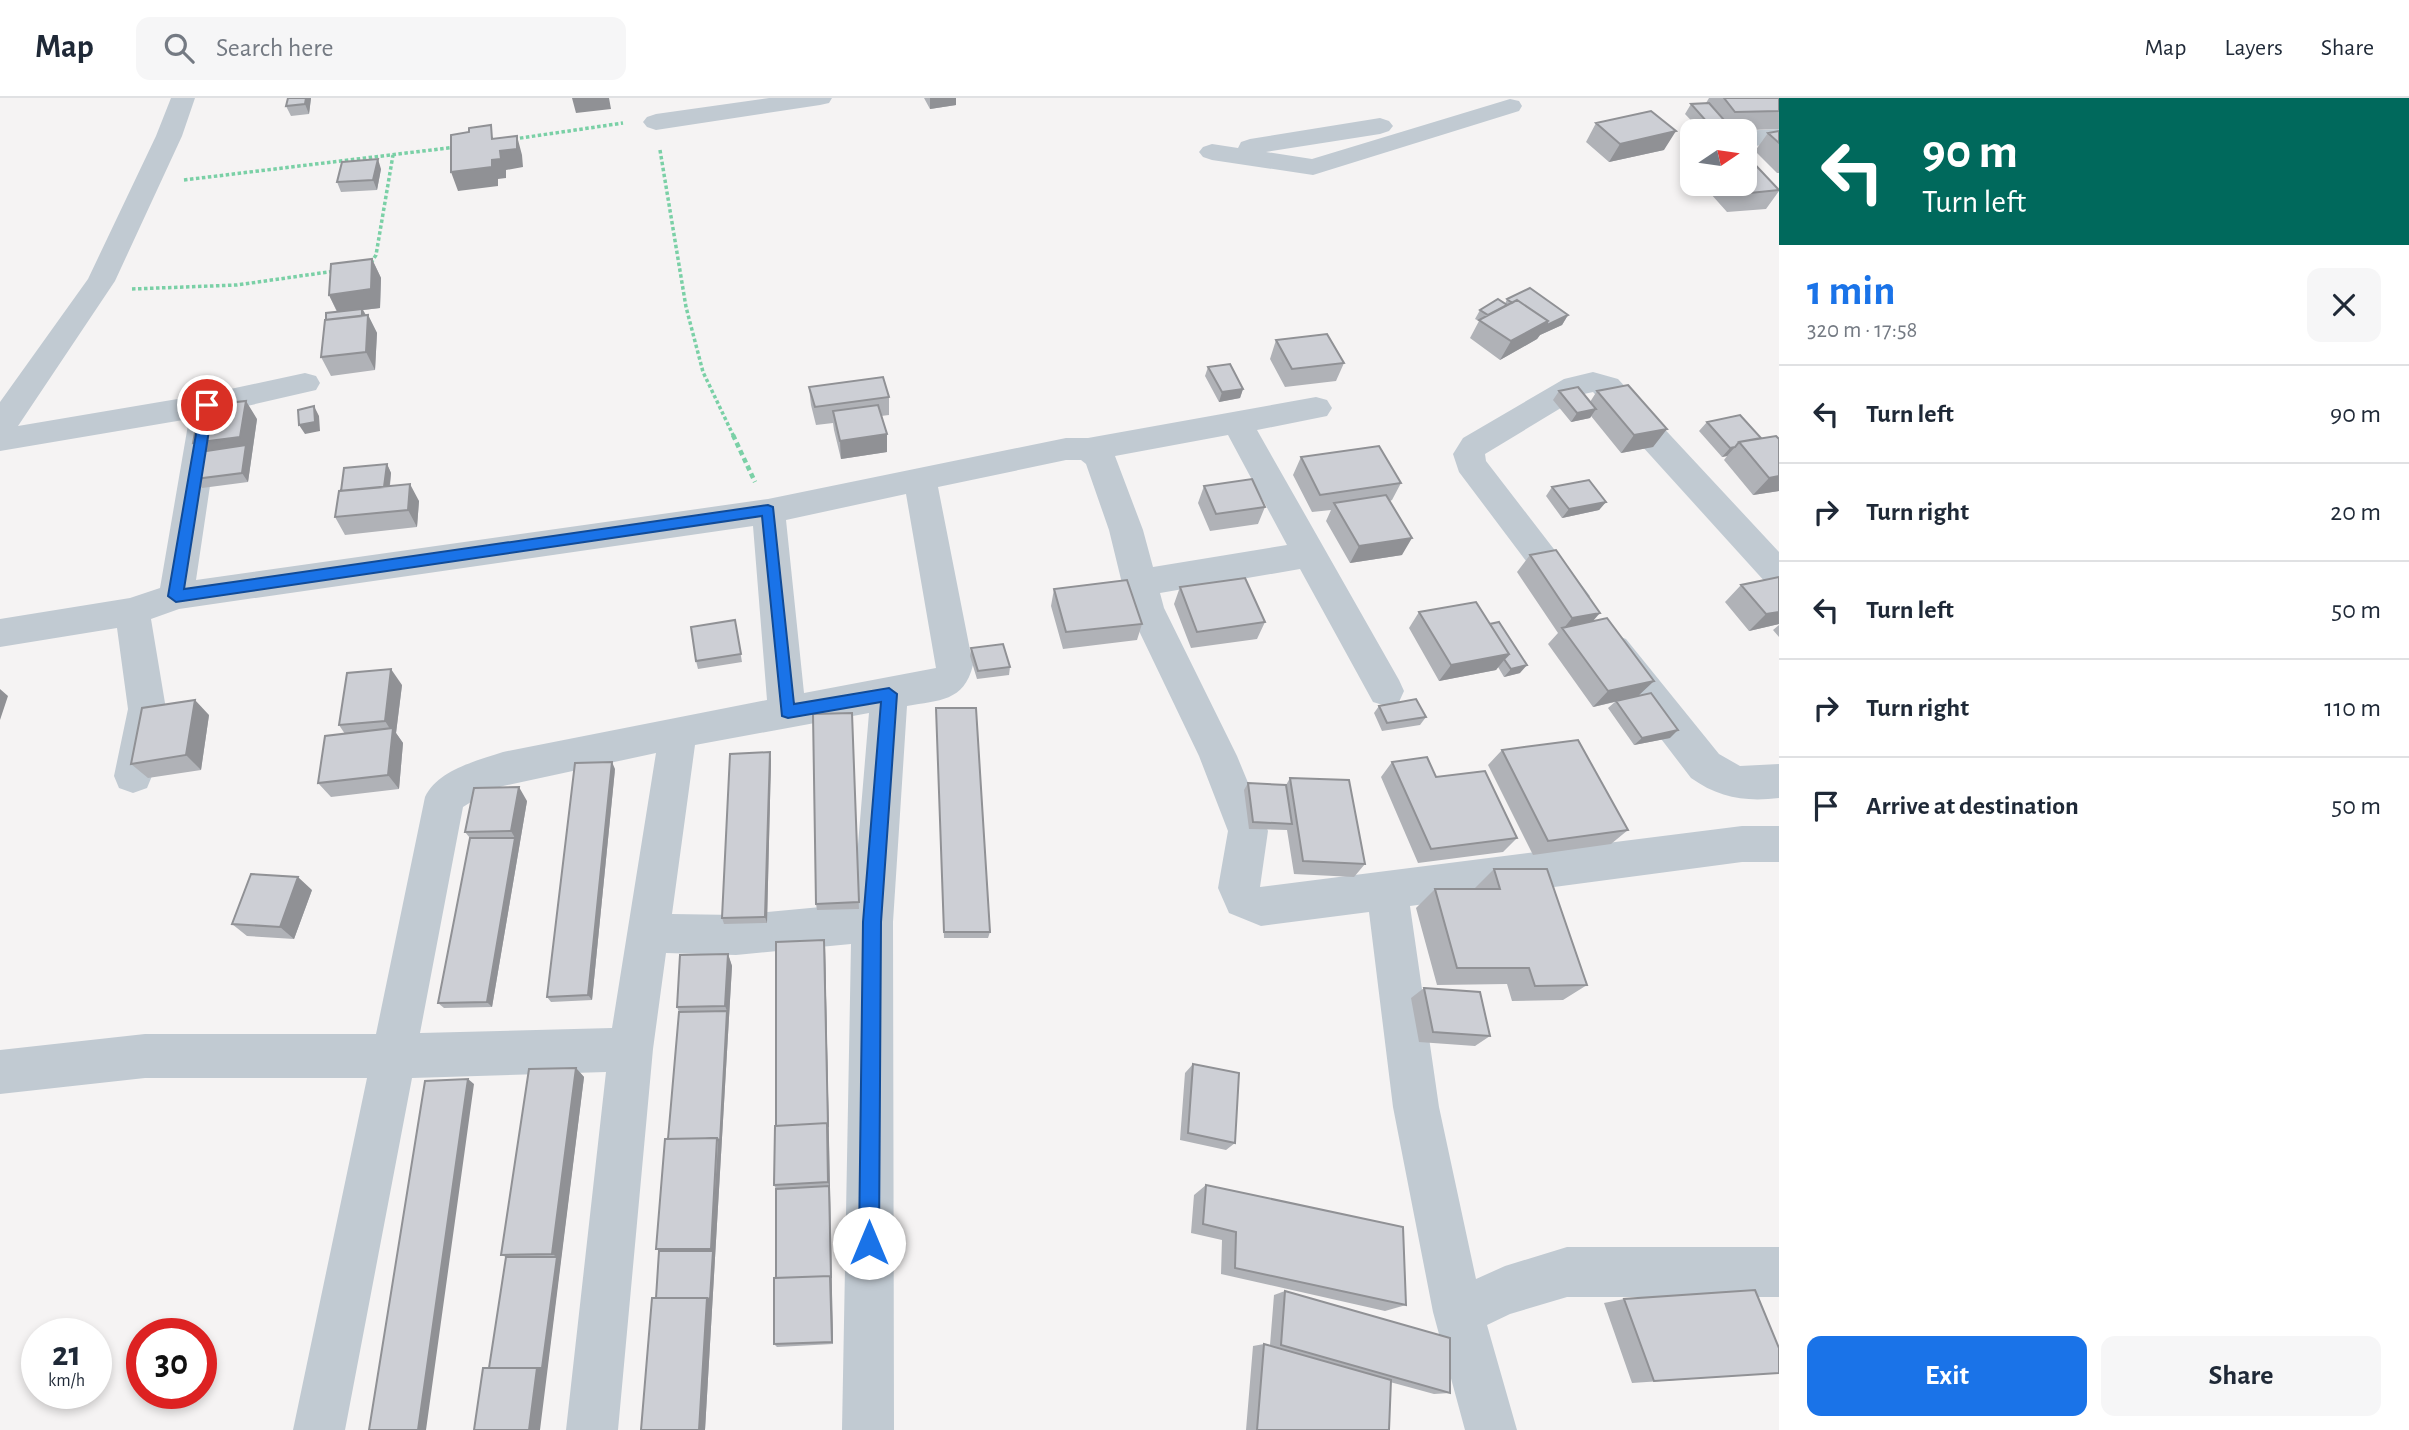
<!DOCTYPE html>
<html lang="en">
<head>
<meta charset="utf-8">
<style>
	:root { --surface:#fff; --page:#f6f6f7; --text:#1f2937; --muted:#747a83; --line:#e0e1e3; --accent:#1a73e8 }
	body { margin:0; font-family:"Alegreya Sans",sans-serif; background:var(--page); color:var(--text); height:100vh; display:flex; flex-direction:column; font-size:26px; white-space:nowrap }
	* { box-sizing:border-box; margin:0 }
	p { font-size:23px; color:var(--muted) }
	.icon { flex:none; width:38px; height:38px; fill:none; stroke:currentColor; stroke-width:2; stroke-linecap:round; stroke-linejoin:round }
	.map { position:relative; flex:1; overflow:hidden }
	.drawer { display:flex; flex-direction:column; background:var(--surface); width:630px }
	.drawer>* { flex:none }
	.top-card { background:#00695c; color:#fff; overflow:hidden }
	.needle { width:46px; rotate:77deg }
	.fabs { position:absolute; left:1680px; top:21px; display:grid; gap:14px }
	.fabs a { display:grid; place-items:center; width:77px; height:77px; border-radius:14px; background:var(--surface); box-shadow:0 4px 10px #0003; font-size:35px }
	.speed { position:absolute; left:21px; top:1220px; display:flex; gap:14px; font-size:35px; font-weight:700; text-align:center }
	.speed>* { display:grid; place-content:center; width:91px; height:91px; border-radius:50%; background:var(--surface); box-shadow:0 4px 10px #0003; line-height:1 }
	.speed small { font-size:18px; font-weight:400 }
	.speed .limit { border:10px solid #d22; background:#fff; color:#111 }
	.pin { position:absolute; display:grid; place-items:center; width:60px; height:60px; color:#fff; margin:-30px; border:4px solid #fff; border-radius:50%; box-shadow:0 2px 7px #0007 }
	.me { position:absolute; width:77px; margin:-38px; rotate:0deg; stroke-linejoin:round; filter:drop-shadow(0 0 5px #0008) }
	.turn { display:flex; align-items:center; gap:24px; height:147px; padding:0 28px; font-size:32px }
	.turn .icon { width:91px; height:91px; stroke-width:2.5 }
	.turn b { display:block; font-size:49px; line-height:60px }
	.round { display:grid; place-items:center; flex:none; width:74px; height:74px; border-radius:14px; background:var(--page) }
	.summary { display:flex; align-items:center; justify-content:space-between; height:119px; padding:0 28px }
	h1 { font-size:42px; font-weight:600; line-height:52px; color:var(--accent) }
	.button { display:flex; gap:14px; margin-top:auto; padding:14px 28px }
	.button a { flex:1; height:80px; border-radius:14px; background:var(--accent); color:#fff; font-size:28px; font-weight:600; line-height:80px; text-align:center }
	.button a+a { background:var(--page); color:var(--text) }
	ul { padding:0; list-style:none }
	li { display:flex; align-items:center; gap:21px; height:98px; padding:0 28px; border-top:2px solid var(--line) }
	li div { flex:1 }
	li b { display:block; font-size:26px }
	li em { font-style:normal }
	header { display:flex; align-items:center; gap:42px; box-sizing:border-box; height:98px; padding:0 35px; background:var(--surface); border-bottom:2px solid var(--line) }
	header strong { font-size:33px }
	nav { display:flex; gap:38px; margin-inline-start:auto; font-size:24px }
	.search { width:490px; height:63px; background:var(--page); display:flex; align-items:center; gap:18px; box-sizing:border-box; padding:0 24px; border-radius:14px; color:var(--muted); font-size:26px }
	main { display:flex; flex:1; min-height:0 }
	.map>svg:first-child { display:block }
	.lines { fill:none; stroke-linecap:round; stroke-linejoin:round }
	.path-far1 { stroke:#7ad0a6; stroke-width:3.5; stroke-dasharray:3.5 2.5; stroke-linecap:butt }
	.path { stroke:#7ad0a6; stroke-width:4.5; stroke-dasharray:5 3.5; stroke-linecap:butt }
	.street { fill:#c1cad2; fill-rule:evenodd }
	.wall { fill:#b0b2b7 }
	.shaded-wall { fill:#909195 }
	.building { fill:#cdcfd5; stroke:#909195; stroke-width:2 }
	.route { fill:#1a73e8; stroke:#114b97; stroke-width:2 }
</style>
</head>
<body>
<header>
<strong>Map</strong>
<div class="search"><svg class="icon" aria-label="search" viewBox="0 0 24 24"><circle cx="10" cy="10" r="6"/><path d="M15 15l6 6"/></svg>Search here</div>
<nav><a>Map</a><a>Layers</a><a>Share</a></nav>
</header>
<main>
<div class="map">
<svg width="1779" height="1332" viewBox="0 0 1779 1332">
	<rect width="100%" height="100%" fill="#f5f3f3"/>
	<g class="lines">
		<!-- path-far1 -->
		<path class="path-far1" d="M514,41L623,25
			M660,52L686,209L703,274L734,339
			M184,82L456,49
			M371,165L376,157L393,57
			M132,191L237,187L335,173"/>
		<!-- path -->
		<path class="path" d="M733,337L755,384"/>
		<!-- street -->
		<path class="street" d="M171,0H195L182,38L115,183L18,328L207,296L305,275L316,278L320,285L316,292L221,314L196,482L768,401L1066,340H1088L1316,299L1327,302L1332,310L1327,318L1257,332L1399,582L1404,593L1399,604L1386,608L1373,604L1300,471L1160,495L1164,510L1237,658L1268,733L1260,789L1742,728H1779V764H1742L1410,808L1439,1009L1476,1181L1505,1168L1567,1149H1779V1199H1567L1510,1216L1487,1227L1517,1332H1465L1433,1214L1393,1009L1369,814L1261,828L1229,815L1218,790L1228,733L1199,658L1128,510L1109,432L1086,366L1081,362H1066L938,389L973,567C964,604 939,602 907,608L893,824L894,1332H842L851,846L736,857L666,855L653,951L618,1332H566L606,974L412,980L345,1332H293L367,980H145L0,996V952L145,936H376L425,699C438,672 476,663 503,654L767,602L753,428L179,511L151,521L166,611L152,678L147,690L133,695L119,690L114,678L128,611L117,530L0,549V521L130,500L160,490L189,321L0,353V304L88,181L156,38ZM1228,337L1287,447L1153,469L1143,432L1115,358ZM906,396L936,570L804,595L786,422ZM869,615L853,806L736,817L672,816L695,647ZM656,655L612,930L420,935L463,709L490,692L503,688Z
			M769,0H832L829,5L820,7L656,32L647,29L643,24L647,19L656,16Z
			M1510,1L1519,3L1522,8L1519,13L1313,77L1212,62L1203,59L1199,54L1203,49L1212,46L1238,50L1241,44L1250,41L1380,20L1389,23L1393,28L1389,33L1380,36L1266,54L1312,61Z
			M1779,31V47L1745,48V33H1741Z
			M1593,274L1618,281L1779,454V490L1767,486L1593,294L1584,296L1485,356L1486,363L1590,498L1584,508L1572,512L1560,508L1459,374L1453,356L1463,340L1564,281Z
			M1613,536L1626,541L1719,656L1740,668L1779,666V700C1746,704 1719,700 1691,680L1600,561L1595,551L1600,541Z"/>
	</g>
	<!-- wall -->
	<path class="wall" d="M311,0L309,16L291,18L286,8Z
		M924,0H956V7L930,11Z
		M1709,0H1779V31L1723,33L1721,29L1719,32L1701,33L1685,16L1691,6L1706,5Z
		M1596,25L1664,52L1609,64L1586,44Z
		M1779,33V75H1777L1755,53L1768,35Z
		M381,71L377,92L341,94L337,84Z
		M1702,86H1745L1779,93L1766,111L1727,114Z
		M372,161L381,180L380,210L363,212L366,217H368L377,235L375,272L331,278L321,259L337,214L329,197Z
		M1507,201L1568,217L1562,227L1540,237L1537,241L1500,262L1470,240L1479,223L1475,221L1480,212L1505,206Z
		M1276,242L1344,265L1336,283L1285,289L1270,261Z
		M1208,269L1243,291L1240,300L1219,304L1205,278Z
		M809,289L889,299V317L881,318L887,336V354L841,361L834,332L833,325L816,327L811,307Z
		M1559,293L1590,304L1597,293L1667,331L1653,349L1621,355L1591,318L1590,320L1571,324L1553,302Z
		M1740,317L1779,393L1753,397L1724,362L1727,358L1722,359L1699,333L1707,324Z
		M257,321L248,384L202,390L195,381Z
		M1301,359L1401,385L1392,402L1390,403L1402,457L1350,465L1326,423L1331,412L1312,414L1293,377Z
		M387,366L391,375L390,388L419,403L417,429L345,437L335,419L341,393Z
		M1204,388L1265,409L1258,426L1210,433L1198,405Z
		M1552,389L1606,404L1599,412L1562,420L1546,398Z
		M1530,457L1593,523L1654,583L1639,597L1670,640L1634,647L1608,610L1615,604L1593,609L1548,546L1558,535L1517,474Z
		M1779,479V526L1749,533L1725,504L1741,487Z
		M1180,489L1265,524L1257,541L1191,550L1174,506Z
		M1054,491L1142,526L1137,542L1063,551L1051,508Z
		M1476,504L1520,575L1504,579L1498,569L1496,572L1439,583L1409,530L1419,514Z
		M735,522L742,564L698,571L696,563Z
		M1779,527V539L1773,532Z
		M971,550L1010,569L1009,577L977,581L970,558Z
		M402,587L396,635L403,645L399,691L331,699L318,685L345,636L339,627Z
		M1379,608L1426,619L1420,627L1382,633L1374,615Z
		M936,610L990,834L988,840H944Z
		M852,615L859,811L817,812L816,806Z
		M209,617L201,672L148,680L131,666Z
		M1502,652L1628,732L1611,746L1533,757L1488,667Z
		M771,662L767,825L724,826L722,820Z
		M1392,664L1436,679L1517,740L1503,754L1418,765L1381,679Z
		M615,671L592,902L551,904L547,899Z
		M1290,680L1365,766L1354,779L1294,776L1287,732L1249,731L1244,692L1248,685L1286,687Z
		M527,703L492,909L444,910L438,905L470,740L465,734Z
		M1494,771L1587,887L1563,902L1512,903L1507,886L1437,887L1416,810L1435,791H1474Z
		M312,792L294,841L247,838L232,826Z
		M825,848L833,1246L777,1249L774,1246L776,1180V1091L774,1087L776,1028Z
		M728,856L732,868L705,1332H641L656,1200L659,1153L656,1151L668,1041L679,914L677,909Z
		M1424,890L1490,938L1475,948L1419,944L1411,900Z
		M1193,966L1235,1045L1226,1052L1180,1042L1185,975Z
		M576,970L584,979L547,1271L489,1270L506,1159L501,1157Z
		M1206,1087L1406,1207L1385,1213L1221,1176L1222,1142L1191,1135L1194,1097Z
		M1285,1193L1450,1295L1434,1296L1390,1284L1389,1332H1246L1253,1248L1264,1246L1270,1247L1274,1197Z
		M1624,1201L1779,1275L1632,1285L1604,1205Z"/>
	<!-- shaded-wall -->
	<path class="shaded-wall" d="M306,0H311L309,16L305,6Z
		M572,0H609L611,11L576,15Z
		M930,0H956V7L930,11Z
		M1676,33L1664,52L1609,64L1620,46Z
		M517,38L522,57L523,69L506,72V80L498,81V88L458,93L451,74L492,62L500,53Z
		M378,61L381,71L377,92L373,82Z
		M372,161L381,180L380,210L363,212L367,220L338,215L329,197Z
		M368,217L377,235L375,272L366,254Z
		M1568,217L1562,227L1540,237L1537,241L1500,262L1511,243L1548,223Z
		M1243,291L1240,300L1219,304L1222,294Z
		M246,303L257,321L248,384L242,375L206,363L193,345Z
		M314,308L319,318L320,333L305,336L299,327Z
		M1596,311L1590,320L1571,324L1577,315Z
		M1667,331L1653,349L1621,355L1634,337Z
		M887,336V354L841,361L840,343Z
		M1735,349L1727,358L1722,359L1730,350Z
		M387,366L391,375L388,402L384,394Z
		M1779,378V393L1753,397L1769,380Z
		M410,386L419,403L417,429L408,412Z
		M1606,404L1599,412L1562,420L1569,411Z
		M1412,440L1402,457L1350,465L1359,448Z
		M1779,514V526L1749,533L1766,516Z
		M1600,515L1586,531H1563L1572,520Z
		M1509,556L1496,572L1439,583L1451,567Z
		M1527,567L1520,575L1504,579L1511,571Z
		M391,571L402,587L396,635L403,645L399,691L388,677L392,634L385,623Z
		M1654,583L1638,598L1593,609L1608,593Z
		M0,591L8,598L0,622Z
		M195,602L209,617L201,672L186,657Z
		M1678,632L1670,640L1634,647L1642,640Z
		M770,654L771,662L767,825L765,819Z
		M612,664L615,671L592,902L588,897Z
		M519,689L527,703L492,909L487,904L515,740L511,733Z
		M298,779L312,792L294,841L280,829Z
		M824,842L825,848L830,1091L828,1084Z
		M728,856L732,868L705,1332H699L707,1200L713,1153L711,1151L727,913L725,908Z
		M576,970L584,979L540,1332H529L537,1270L557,1159L552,1156Z
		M468,981L474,986L426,1332H418Z
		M829,1088L830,1091L833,1246L832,1244Z"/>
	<!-- building -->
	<path class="building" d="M288,0H306L305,6L286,8Z
		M1724,0H1779V13L1735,14Z
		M1709,5L1725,23L1707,24L1691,6Z
		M1651,13L1676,33L1620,46L1596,25Z
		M491,27L492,41L517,38V51L500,53L501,61L492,62V69L451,74V37L469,34V30Z
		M1779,33V45L1768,35Z
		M1745,58H1747L1779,92L1740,96L1731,86H1745Z
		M378,61L373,82L337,84L342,64Z
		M372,161L371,191L329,197L331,166Z
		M1530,190L1568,217L1545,228L1548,223L1517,202L1512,205L1507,201Z
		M1498,201L1507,207L1488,217L1480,212Z
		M1517,202L1548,223L1511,243L1479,222Z
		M362,211V218L326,222V215Z
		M368,217L366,254L321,259L325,222Z
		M1327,236L1344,265L1292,271L1276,242Z
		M1230,266L1243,291L1222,294L1208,269Z
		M883,279L889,299L815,309L809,289Z
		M1628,287L1667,331L1634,337L1597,293Z
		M1578,289L1596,311L1577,315L1559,293Z
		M246,303L240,339L193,345L200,308Z
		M878,307L887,336L840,343L833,313Z
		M314,308L315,324L299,327L298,312Z
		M1740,317L1761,340L1739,344L1735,349L1730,350L1707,324Z
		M1776,338L1779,341V378L1769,380L1739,344Z
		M246,347L242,375L195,381L200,354Z
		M1379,348L1401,385L1320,397L1301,359Z
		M387,366L384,389L341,393L344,370Z
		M1252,381L1265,409L1216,416L1204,388Z
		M1589,382L1606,404L1569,411L1552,389Z
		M410,386L408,412L335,419L339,393Z
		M1386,397L1412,440L1359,448L1334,405Z
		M1556,452L1600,515L1572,520L1530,457Z
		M1779,479V514L1766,516L1741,487Z
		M1245,480L1265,524L1197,534L1180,489Z
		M1127,482L1142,526L1066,534L1054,491Z
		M1476,504L1509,556L1451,567L1419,514Z
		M1607,520L1654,583L1608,593L1562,530Z
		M735,522L741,556L696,563L691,529Z
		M1499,524L1527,567L1511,571L1504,561L1509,556L1490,526Z
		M1003,546L1010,569L978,573L971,550Z
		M391,571L385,623L339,627L347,575Z
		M1651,595L1678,632L1642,640L1616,603Z
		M1416,601L1426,619L1387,625L1379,608Z
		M195,602L186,657L131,666L142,610Z
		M936,610H976L990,834H944Z
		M852,615L859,804L816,806L813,616Z
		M393,630L388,677L318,685L325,638Z
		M1578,642L1628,732L1548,743L1502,652Z
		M770,654L765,819L722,820L730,656Z
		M1427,659L1436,679L1485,673L1517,740L1431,751L1392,664Z
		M612,664L588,897L547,899L575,665Z
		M1290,680L1349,682L1365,766L1303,763Z
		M1248,685L1286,687L1292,726L1253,724Z
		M519,689L511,733L465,734L474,690Z
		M470,740H515L487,904L438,905Z
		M1494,771H1547L1587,887L1535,888L1529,870H1457L1435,791H1500Z
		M251,776L298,779L280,829L232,826Z
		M824,842L828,1029L827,1025L776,1028V844Z
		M728,856L725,908L677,909L680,857Z
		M1424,890L1480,894L1490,938L1433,934Z
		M727,913L720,1044L717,1040L668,1041L679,914Z
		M1193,966L1239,975L1235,1045L1188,1035Z
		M576,970L552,1156L501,1157L529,971Z
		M468,981L418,1332H369L425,983Z
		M827,1025L828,1084L774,1087L775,1028Z
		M717,1040L711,1151H656L665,1041Z
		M1206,1087L1403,1129L1406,1207L1235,1170L1236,1134L1203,1126Z
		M829,1088L831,1180L830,1178L776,1180V1091Z
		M659,1153H713L710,1201L707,1200H656Z
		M506,1159H557L542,1270H489Z
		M830,1178L832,1244L774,1246V1180Z
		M1755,1192L1779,1250V1275L1654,1283L1624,1201Z
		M1285,1193L1450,1240V1295L1281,1247Z
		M652,1200H707L699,1332H641Z
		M1264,1246L1391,1282L1389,1332H1257Z
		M483,1270H537L529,1332H474Z"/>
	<!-- route -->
	<path class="route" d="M207,303L213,307L184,491L768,407L773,409L794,606L889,590L897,596L881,824L879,1145L876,1152L869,1155L862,1152L859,1145L863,824L881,604L788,620L782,618L762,418L176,504L168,498L201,307Z"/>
</svg>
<div class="fabs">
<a><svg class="needle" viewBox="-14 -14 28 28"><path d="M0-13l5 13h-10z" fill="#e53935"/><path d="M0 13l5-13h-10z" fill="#747a83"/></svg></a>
</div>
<div class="speed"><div>21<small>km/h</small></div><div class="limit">30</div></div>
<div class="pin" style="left:207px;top:307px;background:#d93025"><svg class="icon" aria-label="arrive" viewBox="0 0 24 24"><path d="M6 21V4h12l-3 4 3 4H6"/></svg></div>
<svg class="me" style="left:869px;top:1145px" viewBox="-20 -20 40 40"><circle r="19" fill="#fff"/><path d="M0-13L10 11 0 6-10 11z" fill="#1a73e8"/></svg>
</div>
<section class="drawer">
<div class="top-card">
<div class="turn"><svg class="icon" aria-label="left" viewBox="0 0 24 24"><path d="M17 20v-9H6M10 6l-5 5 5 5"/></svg><div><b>90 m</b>Turn left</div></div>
</div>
<div class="summary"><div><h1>1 min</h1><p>320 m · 17:58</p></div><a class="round"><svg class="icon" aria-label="close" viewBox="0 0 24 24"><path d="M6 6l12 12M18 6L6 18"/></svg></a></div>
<ul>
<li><svg class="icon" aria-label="left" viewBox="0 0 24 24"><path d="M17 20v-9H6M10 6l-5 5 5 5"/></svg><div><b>Turn left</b></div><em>90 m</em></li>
<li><svg class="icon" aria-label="right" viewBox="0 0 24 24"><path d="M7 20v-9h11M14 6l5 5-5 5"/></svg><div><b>Turn right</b></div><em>20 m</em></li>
<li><svg class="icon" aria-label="left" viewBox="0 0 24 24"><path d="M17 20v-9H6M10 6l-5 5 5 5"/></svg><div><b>Turn left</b></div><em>50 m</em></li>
<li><svg class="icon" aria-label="right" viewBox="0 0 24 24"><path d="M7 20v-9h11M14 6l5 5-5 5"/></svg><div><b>Turn right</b></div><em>110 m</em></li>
<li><svg class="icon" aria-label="arrive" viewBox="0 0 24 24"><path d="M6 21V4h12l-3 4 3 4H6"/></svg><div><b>Arrive at destination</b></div><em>50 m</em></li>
</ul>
<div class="button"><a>Exit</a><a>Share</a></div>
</section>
</main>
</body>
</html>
